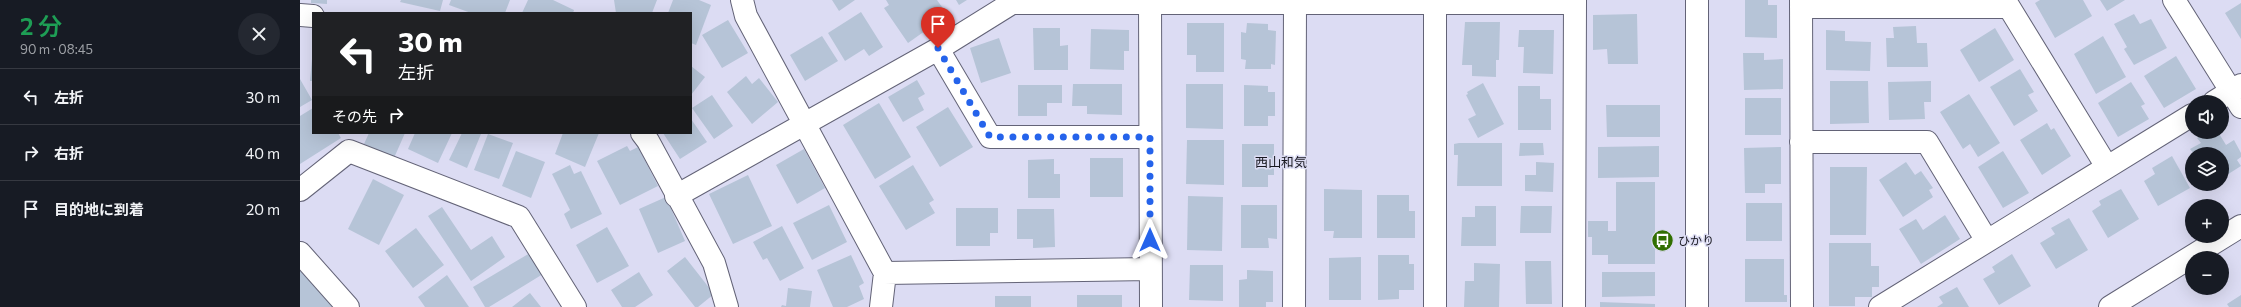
<!DOCTYPE html>
<html lang="ja">
<head>
<meta charset="utf-8">
<style>
	:root { --surface:#171b24; --page:#242831; --text:#f1f3f6; --muted:#9ea1a6; --line:#363941 }
	body { margin:0; font-family:Commissioner,"Noto Sans JP",sans-serif; background:var(--page); color:var(--text); height:100vh; display:flex; flex-direction:column; font-size:15px; white-space:nowrap }
	* { box-sizing:border-box; margin:0 }
	p { font-size:13px; color:var(--muted) }
	.icon { flex:none; width:22px; height:22px; fill:none; stroke:currentColor; stroke-width:2; stroke-linecap:round; stroke-linejoin:round }
	.map { position:relative; flex:1; overflow:hidden }
	.side { display:flex; flex-direction:column; background:var(--surface); width:300px }
	.side>* { flex:none }
	.guide { position:absolute; left:12px; top:12px; width:380px; height:122px; border-radius:0px; box-shadow:0 4px 16px #0002; background:#202124; color:#fff; overflow:hidden }
	.controls { position:absolute; left:1885px; top:95px; display:grid; gap:8px }
	.controls a { display:grid; place-items:center; width:44px; height:44px; border-radius:50%; background:var(--surface); box-shadow:0 4px 16px #0002; font-size:20px }
	.pin { position:absolute; display:grid; place-items:center; width:34px; height:34px; color:#fff; margin:-41px -17px; border-radius:50% 50% 50% 0; rotate:-45deg; box-shadow:0 0 4px #0007 }
	.pin .icon { rotate:45deg }
	.me { position:absolute; width:44px; margin:-22px; rotate:0deg; stroke-linejoin:round; filter:drop-shadow(0 0 3px #0008) }
	.turn { display:flex; align-items:center; gap:14px; height:84px; padding:0 20px; font-size:18px }
	.turn .icon { width:52px; height:52px; stroke-width:2.5 }
	.turn b { display:block; font-size:28px; line-height:34px }
	.then { display:flex; align-items:center; height:38px; padding:0 20px; background:#0003; gap:8px; font-size:15px }
	.round { display:grid; place-items:center; flex:none; width:42px; height:42px; border-radius:21px; background:var(--page) }
	.summary { display:flex; align-items:center; justify-content:space-between; height:68px; padding:0 20px }
	h1 { font-size:24px; font-weight:600; line-height:30px; color:#1e9e55 }
	ul { padding:0; list-style:none }
	li { display:flex; align-items:center; gap:12px; height:56px; padding:0 20px; border-top:1px solid var(--line) }
	li div { flex:1 }
	li b { display:block; font-size:15px }
	li em { font-style:normal }
	main { display:flex; flex:1; min-height:0 }
	.map>svg:first-child { display:block }
	.building { fill:#b6c4d7 }
	.lines { fill:none; stroke-linecap:round; stroke-linejoin:round }
	.minor-casing { stroke:#636377; stroke-width:24 }
	.minor { stroke:#fff; stroke-width:22 }
	.route { stroke:#2563eb; stroke-width:7; stroke-dasharray:0 12.6 }
	.labels { text-anchor:middle; stroke-width:3; stroke-linejoin:round; paint-order:stroke }
	.poi-label { font-size:12px; fill:#181820; stroke:#dcdcf3; text-anchor:start }
	.neighbourhood-label { font-size:13px; fill:#181820; stroke:#dcdcf3 }
</style>
</head>
<body>
<main>
<section class="side">
<div class="summary"><div><h1>2 分</h1><p>90 m · 08:45</p></div><a class="round"><svg class="icon" aria-label="close" viewBox="0 0 24 24"><path d="M6 6l12 12M18 6L6 18"/></svg></a></div>
<ul>
<li><svg class="icon" aria-label="left" viewBox="0 0 24 24"><path d="M17 20v-9H6M10 6l-5 5 5 5"/></svg><div><b>左折</b></div><em>30 m</em></li>
<li><svg class="icon" aria-label="right" viewBox="0 0 24 24"><path d="M7 20v-9h11M14 6l5 5-5 5"/></svg><div><b>右折</b></div><em>40 m</em></li>
<li><svg class="icon" aria-label="arrive" viewBox="0 0 24 24"><path d="M6 21V4h12l-3 4 3 4H6"/></svg><div><b>目的地に到着</b></div><em>20 m</em></li>
</ul>
</section>
<div class="map">
<svg width="1941" height="307" viewBox="0 0 1941 307">
	<rect width="100%" height="100%" fill="#dcdcf3"/>
	<!-- building -->
	<path class="building" d="M11,0H27V4L11,3Z
		M101,0H143L140,11L100,2Z
		M151,0H210L205,13H171L149,5Z
		M228,0H253L274,10L273,13H222Z
		M314,0H357L352,13H316Z
		M373,0H399L411,5L396,45L391,43V13H368Z
		M532,0H555L539,11Z
		M586,0H637L642,7L626,18L632,26L608,43L584,8L589,5Z
		M656,0H667L659,5Z
		M1445,0H1468V5H1477V38L1445,37Z
		M1740,0H1783L1792,16L1755,38L1735,3Z
		M1800,0H1825L1807,11Z
		M1941,3V39L1925,13Z
		M561,12L583,47L569,56L564,49L545,61L528,33Z
		M1337,14L1338,64H1308L1307,49L1293,50V15Z
		M1834,14L1840,24L1851,19L1867,48L1834,65L1824,49L1827,47L1814,24Z
		M428,20L448,53L422,68L402,35Z
		M1165,22H1200L1199,60H1196V77L1172,76V65H1162Z
		M887,23H924V72H896V55H887Z
		M947,23L968,24V30L976,31L975,65L971,64V69H945L946,60L941,59V32L946,33Z
		M1616,26L1617,43H1627L1628,67H1587L1586,38H1594L1593,27Z
		M733,28H760V46L768,45V70H734Z
		M1695,28L1714,60L1679,82L1660,50Z
		M791,29L829,30V51H824V70L790,69Z
		M1219,30H1254L1253,74L1223,73L1224,47H1218Z
		M1526,30L1545,31V41L1571,42L1570,71L1526,70Z
		M522,36L538,61L505,81L490,55Z
		M1803,36L1826,77L1796,94L1774,54Z
		M699,38L711,73L681,83L670,48Z
		M1443,53H1464V60L1483,59V89L1444,90Z
		M1876,56L1896,89L1864,108L1844,76Z
		M12,59H13V81H10Z
		M391,66L405,77L391,95Z
		M1720,69L1734,92L1728,95L1738,111L1714,126L1690,87Z
		M446,76L452,84L459,78L478,102L452,124L427,92Z
		M0,79L12,100L0,107Z
		M617,80L625,94L618,98L624,110L603,122L588,97Z
		M1530,81H1568L1569,123L1530,124Z
		M1631,81V102H1624L1625,119L1589,120L1588,82Z
		M1831,82L1845,104L1841,106L1849,119L1818,137L1798,103Z
		M1183,83L1204,124L1178,138L1168,119L1176,115L1166,95L1168,94L1167,92Z
		M773,84H822V115L787,114V106H772Z
		M886,84H923V129L886,128Z
		M718,85H762V103H747V116H718Z
		M944,85L968,86V92H975V116H968V126H944Z
		M1218,86H1240V99H1251V130H1218Z
		M1669,94L1700,143L1678,157L1670,144L1663,149L1640,112Z
		M412,95L433,126L414,139L392,108Z
		M1445,98H1481V135H1445Z
		M579,103L611,157L575,179L543,125Z
		M1306,105H1360V137H1307Z
		M648,107L673,147L640,167L616,127Z
		M13,108V133H38L41,138L0,164V116Z
		M391,119L407,142L380,159L363,133H391Z
		M1747,123L1751,130L1754,128L1771,156L1742,175L1720,140Z
		M1908,132H1918L1926,145L1934,140L1941,153V157L1937,160L1941,166L1922,178V154H1894L1890,149L1901,143L1897,138Z
		M69,133H105L94,158L64,144Z
		M115,133H152L138,163L108,149Z
		M162,133L181,134L167,168L149,160Z
		M263,133H299L285,167L255,154Z
		M188,134L213,143L199,179L174,170Z
		M887,140H924V185L886,184Z
		M1159,143H1202V186H1157L1158,155H1154V144Z
		M1220,143H1243L1244,155L1219,156Z
		M942,144H974V175H968V187H942Z
		M327,146L330,151L338,147L358,186L320,205L297,161Z
		M1359,146V177L1298,178V147Z
		M1481,147V184H1465V193H1445L1444,148Z
		M504,149L525,188L497,204L476,165Z
		M216,151L245,162L231,198L202,186Z
		M1703,151L1729,193L1703,208L1678,167Z
		M1872,156L1890,188L1858,206L1844,181L1855,174L1852,168Z
		M790,158H823V197H790Z
		M754,159V174H760V198H728V160Z
		M1236,162L1254,163L1253,192L1225,191V175H1236Z
		M1606,162L1615,175L1621,171L1633,188L1629,190L1633,197L1603,217L1579,180Z
		M270,165L274,174L281,171L302,214L271,229L264,214L270,210L252,174Z
		M613,165L634,200L629,203L635,213L606,230L579,186Z
		M1530,167H1567L1566,235H1530Z
		M448,175L472,226L433,244L409,194Z
		M73,179L104,195L79,245L48,229Z
		M1316,182H1355V264H1308V255H1292V237H1288V221H1308V231H1316Z
		M1024,189L1062,190V238H1033L1034,231H1024Z
		M1821,189L1839,219L1808,238L1792,211L1801,205L1799,201Z
		M1077,195H1109V211H1115V238H1077Z
		M888,196L923,197L922,251L887,250Z
		M366,197L385,241L358,253L339,209Z
		M1446,203H1482V241H1446Z
		M529,205L547,242L512,260L493,223Z
		M941,205H977V239L968,238L969,248H941Z
		M1175,206H1196V246H1161L1162,217H1175Z
		M1221,206H1252L1251,233H1220Z
		M142,207L171,250L192,236L205,257L171,281L128,216Z
		M656,208H698V233H690V246H656Z
		M717,209H754L755,247L733,248V239H717Z
		M1645,215L1660,239L1621,264L1599,229L1616,219L1623,230Z
		M1769,218L1788,250L1756,269L1740,243L1755,234L1751,228Z
		M482,226L504,268L480,281L467,258L463,260L453,242Z
		M307,227L329,266L297,283L276,245Z
		M116,228L144,265L113,288L85,251Z
		M1529,243H1571V266H1579V287H1572V297H1555V306H1529Z
		M230,253L243,274L189,307H185L173,287Z
		M1712,254L1731,286L1699,305L1683,279L1695,272L1692,267Z
		M551,255L564,283L559,286L564,299L547,307H533L517,270Z
		M1078,255H1109V264H1114V290H1099V299L1078,300Z
		M385,257L414,294L398,307H395L367,271Z
		M1061,257V300H1029V258Z
		M1445,259H1484V295H1487V302H1445Z
		M1225,261H1251L1252,304H1226Z
		M1174,263L1200,264L1199,307H1164L1165,281H1174Z
		M890,265H923V301L889,300Z
		M0,269L34,307H0Z
		M947,270L973,271V302H966V307H939V280L947,279Z
		M339,272L353,295L335,307H322L311,290Z
		M1302,272H1355V296L1302,297Z
		M147,275L169,307H125L118,297Z
		M1657,287L1669,307H1637L1643,303L1639,297Z
		M488,288L512,291L510,307H481L482,305L486,306Z
		M230,293L241,307H212Z
		M777,295H822V307H777Z
		M1941,295V307H1929L1927,304Z
		M695,296H731V307H695Z
		M1300,302L1355,304V307H1300Z"/>
	<g class="lines">
		<defs>
			<path id="minor" d="M442,0L446,16L585,273L581,307
				M850,0L851,307
				M1397,0V307
				M1501,0L1502,307
				M1874,0L1941,107
				M1135,3V307
				M1501,7H1709L1807,167
				M0,15L13,16
				M638,49L690,137H850
				M1914,102L1941,85
				M342,133L348,141L414,263L427,307
				M1501,142H1627L1687,241
				M0,190L49,151L219,217L275,307
				M376,196L638,49L712,3H1275
				M0,253L48,307
				M585,273L850,269
				M994,307L995,3
				M1274,307L1275,0
				M1580,307L1892,115
				M1810,307L1941,226"/>
		</defs>
		<!-- minor casing -->
		<use href="#minor" class="minor-casing"/>
		<!-- minor -->
		<use href="#minor" class="minor"/>
	</g>
	<g class="lines">
		<!-- route -->
		<path class="route" d="M638,48L690,137H850V240"/>
	</g>
	<!-- icons -->
	<defs>
		<symbol id="bus-disc" viewBox="-11 -11 22 22"><circle r="9.5" fill="#316f01" stroke="#dcdcf3"/><path d="M-5-6H5V4H4V6H2V4H-2V6H-4V4H-5ZM-3.5-4V0h7V-4ZM-3.5 1.2v1.5H-2V1.2ZM2 1.2v1.5H3.5V1.2Z" fill="#fff"/></symbol>
	</defs>
	<g fill-rule="evenodd">
		<use href="#bus-disc" x="1350" y="228" width="25" height="25"/>
	</g>
	<g class="labels">
		<!-- poi labels -->
		<g class="poi-label">
			<text x="1378" y="245">ひかり</text>
		</g>
		<!-- neighbourhood labels -->
		<g class="neighbourhood-label">
			<text x="981" y="167">西山和気</text>
		</g>
	</g>
</svg>
<div class="controls">
<a><svg class="icon" aria-label="sound" viewBox="0 0 24 24"><path d="M4 9h4l5-4v14l-5-4H4zM17 9q2 3 0 6"/></svg></a>
<a><svg class="icon" aria-label="layers" viewBox="0 0 24 24"><path d="M12 4l9 5-9 5-9-5zM3 14l9 5 9-5"/></svg></a>
<a>+</a>
<a>−</a>
</div>
<div class="pin" style="left:638px;top:48px;background:#d93025"><svg class="icon" aria-label="arrive" viewBox="0 0 24 24"><path d="M6 21V4h12l-3 4 3 4H6"/></svg></div>
<svg class="me" style="left:850px;top:240px" viewBox="-20 -20 40 40"><path d="M0-17L14 15 0 8-14 15z" fill="#2563eb" stroke="#fff" stroke-width="4"/></svg>
<div class="guide">
<div class="turn"><svg class="icon" aria-label="left" viewBox="0 0 24 24"><path d="M17 20v-9H6M10 6l-5 5 5 5"/></svg><div><b>30 m</b>左折</div></div>
<div class="then">その先<svg class="icon" aria-label="right" viewBox="0 0 24 24"><path d="M7 20v-9h11M14 6l5 5-5 5"/></svg></div>
</div>
</div>
</main>
</body>
</html>
